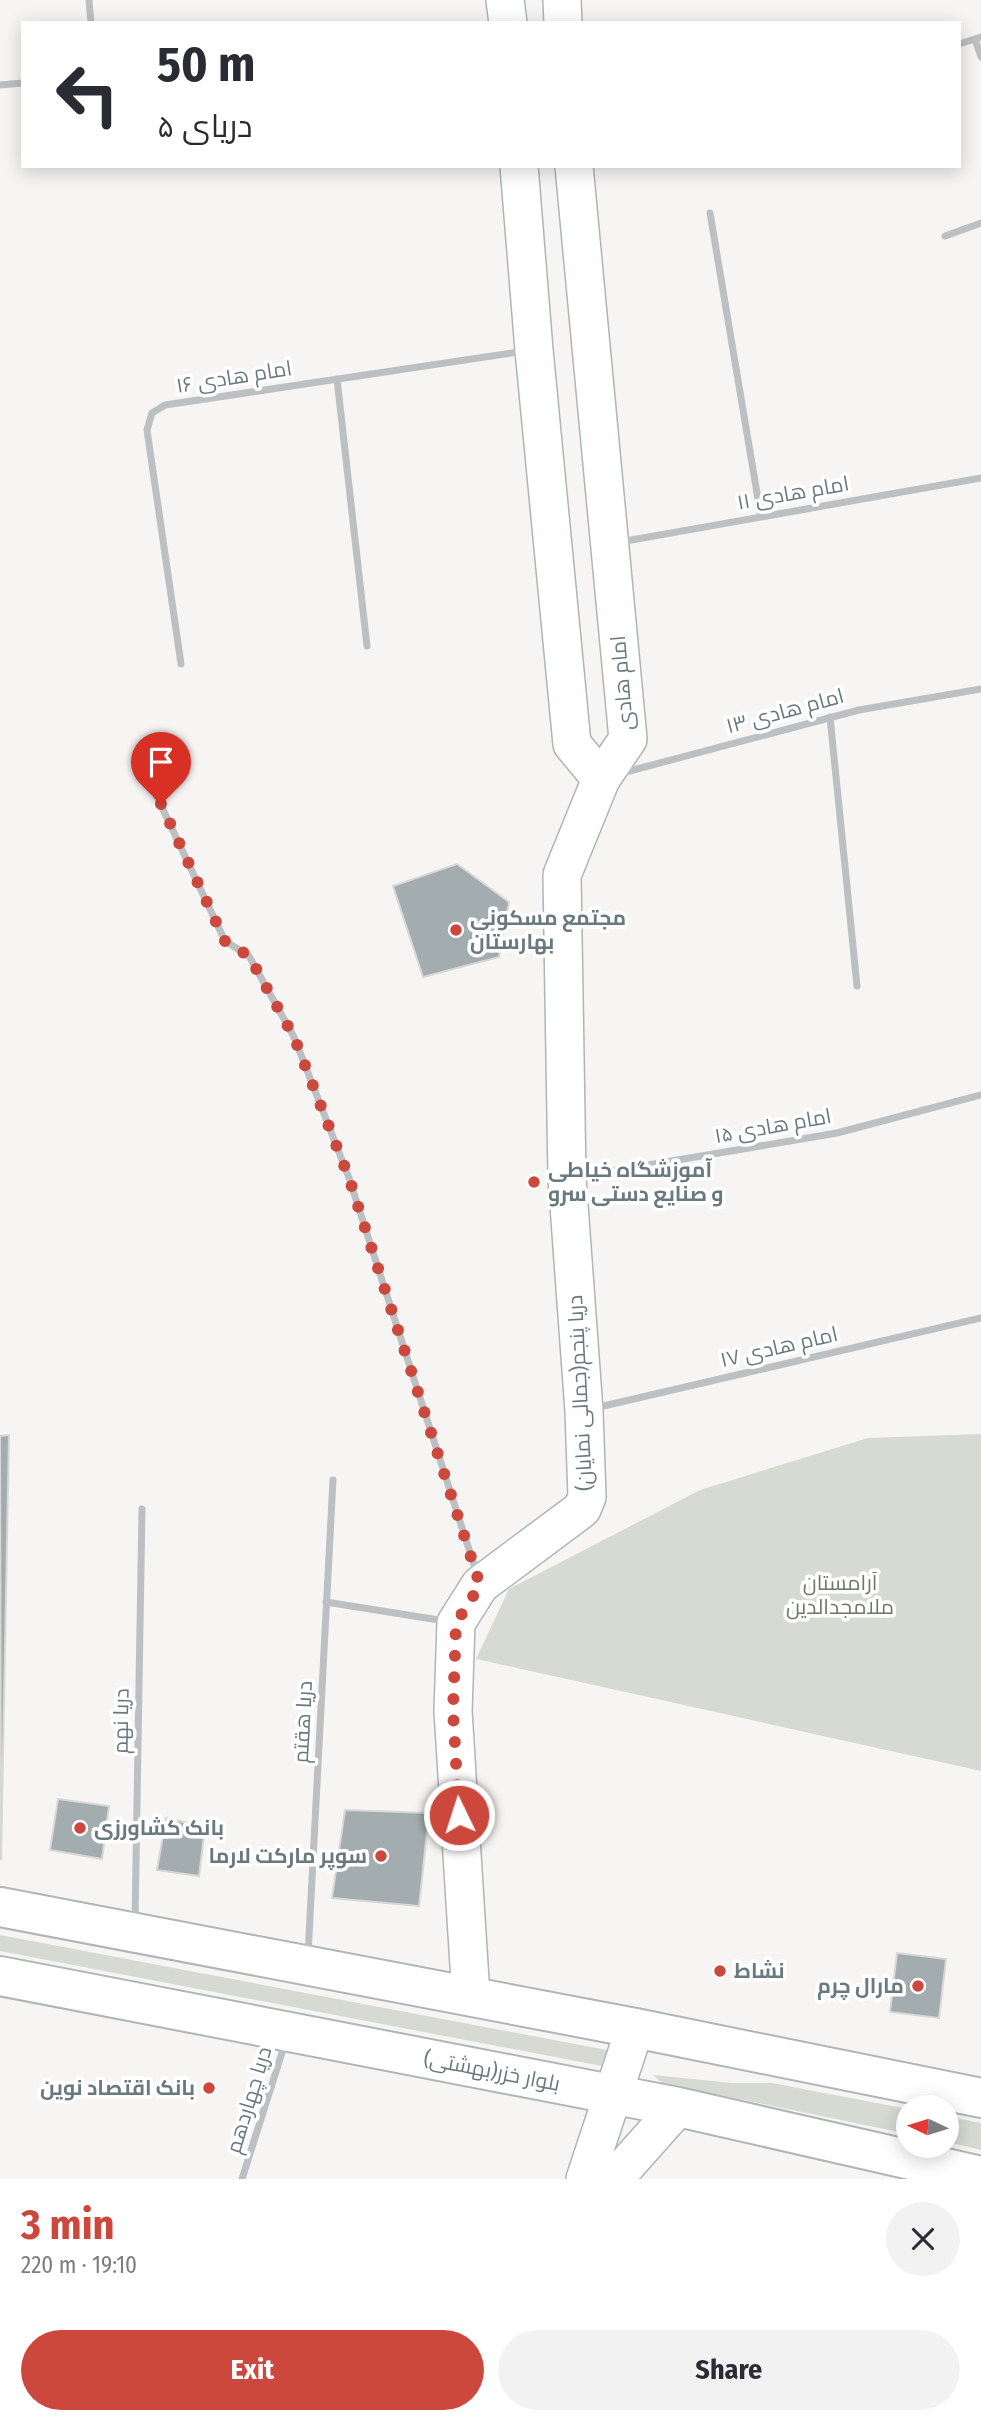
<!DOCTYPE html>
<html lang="en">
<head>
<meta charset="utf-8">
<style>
	:root { --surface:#fff; --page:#f2f2f3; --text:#2b2b33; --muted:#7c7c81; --accent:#cd483c }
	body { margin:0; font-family:"Fira Sans Condensed",Cairo,sans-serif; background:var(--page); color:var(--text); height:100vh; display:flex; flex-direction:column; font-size:26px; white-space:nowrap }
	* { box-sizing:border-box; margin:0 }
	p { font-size:23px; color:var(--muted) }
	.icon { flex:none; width:38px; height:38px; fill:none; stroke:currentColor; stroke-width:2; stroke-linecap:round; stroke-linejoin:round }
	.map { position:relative; height:2179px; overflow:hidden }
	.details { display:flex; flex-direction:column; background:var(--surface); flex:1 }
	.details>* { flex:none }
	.guide { position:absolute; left:21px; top:21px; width:940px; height:147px; border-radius:0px; box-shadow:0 4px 18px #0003; background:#fff; color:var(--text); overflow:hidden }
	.needle { width:46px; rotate:274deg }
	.fabs { position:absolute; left:896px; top:2095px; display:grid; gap:14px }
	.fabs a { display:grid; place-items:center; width:63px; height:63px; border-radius:50%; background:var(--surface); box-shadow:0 4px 18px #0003; font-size:35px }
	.pin { position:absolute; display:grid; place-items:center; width:60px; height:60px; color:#fff; margin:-72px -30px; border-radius:50% 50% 50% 0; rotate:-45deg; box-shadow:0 0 7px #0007 }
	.pin .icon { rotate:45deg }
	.me { position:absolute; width:77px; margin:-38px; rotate:356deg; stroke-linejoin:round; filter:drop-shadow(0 0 5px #0008) }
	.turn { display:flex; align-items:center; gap:24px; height:147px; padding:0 21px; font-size:32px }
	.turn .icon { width:91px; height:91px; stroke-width:2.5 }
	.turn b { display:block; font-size:49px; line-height:60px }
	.round { display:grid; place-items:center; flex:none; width:74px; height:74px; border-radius:37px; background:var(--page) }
	.headline { display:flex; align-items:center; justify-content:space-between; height:119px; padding:0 21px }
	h1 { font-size:42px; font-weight:700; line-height:52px; color:var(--accent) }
	.button { display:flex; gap:14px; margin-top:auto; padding:14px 21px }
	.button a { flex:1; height:80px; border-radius:42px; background:var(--accent); color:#fff; font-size:28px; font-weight:700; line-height:80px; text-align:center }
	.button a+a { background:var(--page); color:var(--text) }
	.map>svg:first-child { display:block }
	.green { fill:#d6dad3 }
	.building { fill:#a3acaf; stroke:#d7d7d6; stroke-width:2 }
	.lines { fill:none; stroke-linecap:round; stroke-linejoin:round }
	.secondary-casing { stroke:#aeb5b7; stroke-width:40 }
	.primary-casing { stroke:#b0b5b7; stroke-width:42 }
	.street { stroke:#bcc0c2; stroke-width:7 }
	.secondary { stroke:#fff; stroke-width:37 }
	.primary { stroke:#fff; stroke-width:38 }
	.route { stroke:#cd483c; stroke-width:12; stroke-dasharray:0 21.6 }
	.poi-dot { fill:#cd483c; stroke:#fff; stroke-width:2.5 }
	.labels { text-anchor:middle; stroke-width:7; stroke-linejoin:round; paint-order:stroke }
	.street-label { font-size:21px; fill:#697980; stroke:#fff }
	.poi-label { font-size:21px; font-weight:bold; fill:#697980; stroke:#fff; text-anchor:start }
	.park-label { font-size:21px; fill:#6d7867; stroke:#fff }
</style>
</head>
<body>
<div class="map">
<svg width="981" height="2179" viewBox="0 0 981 2179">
	<rect width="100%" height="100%" fill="#f6f5f3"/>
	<!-- green -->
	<path class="green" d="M981,1434V1771L476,1659L509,1589L700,1490L868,1438Z
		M0,1935L612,2051L607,2067L0,1951Z
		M653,2075L733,2083H772L908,2109V2134L662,2083Z
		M947,2116L981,2123V2150L947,2142Z"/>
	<!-- building -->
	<path class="building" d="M457,864L509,902L499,957L423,977L393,886Z
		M9,1435L1,1860L0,1436Z
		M58,1799L109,1806L102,1859L50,1850Z
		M345,1810L429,1813L419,1906L332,1898Z
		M166,1818L205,1827L199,1876L157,1870Z
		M897,1953L946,1959L939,2018L890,2012Z"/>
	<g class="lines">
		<defs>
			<path id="secondary" d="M505,0L508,23
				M562,0L563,23
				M519,166L534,350L572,744L601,779
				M471,1997L453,1711L456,1623L480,1585L582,1509L587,1497L584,1411L567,1178L562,875L601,779L628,739L574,166
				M585,2179L635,2028
				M614,2179L678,2107"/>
			<path id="primary" d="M0,1907L635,2028L981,2098
				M0,1976L678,2107L981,2176"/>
		</defs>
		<!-- secondary casing -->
		<use href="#secondary" class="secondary-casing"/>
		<!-- primary casing -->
		<use href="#primary" class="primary-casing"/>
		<!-- street -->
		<path class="street" d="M89,0L91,23
			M975,39L981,57
			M959,44L981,37
			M0,85L23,83
			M710,213L761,517
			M945,236L981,223
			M337,379L367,646
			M620,542L981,478
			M181,664L147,430L152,413L165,405L525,351
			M830,717L857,986
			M622,773L859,710L981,689
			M150,782L225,941L249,956L294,1037L349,1178L477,1574
			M577,1177L837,1133L981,1095
			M595,1408L981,1318
			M326,1602L445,1621
			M135,1921L142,1509
			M308,1955L333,1480
			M242,2179L285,2043"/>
		<!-- secondary -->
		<use href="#secondary" class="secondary"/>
		<!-- primary -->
		<use href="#primary" class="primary"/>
	</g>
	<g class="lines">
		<!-- route -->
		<path class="route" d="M161,804L225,941L249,956L294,1037L349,1178L480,1585L456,1623L453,1711L459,1815"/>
	</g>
	<!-- markers -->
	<g class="poi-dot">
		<circle cx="456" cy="930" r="7"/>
		<circle cx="534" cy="1182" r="7"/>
		<circle cx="80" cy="1828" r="7"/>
		<circle cx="381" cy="1856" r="7"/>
		<circle cx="720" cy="1971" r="7"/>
		<circle cx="918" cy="1986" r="7"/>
		<circle cx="209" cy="2088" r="7"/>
	</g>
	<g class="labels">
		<!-- street labels -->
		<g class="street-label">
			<text transform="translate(234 377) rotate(-9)" y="7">امام هادی ۱۶</text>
			<text transform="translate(793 493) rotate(-10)" y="7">امام هادی ١۱</text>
			<text transform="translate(622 683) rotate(-95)" y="7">امام هادی</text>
			<text transform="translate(785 711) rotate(-15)" y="7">امام هادی ١٣</text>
			<text transform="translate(773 1126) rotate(-10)" y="7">امام هادی ۱۵</text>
			<text transform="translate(779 1347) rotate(-13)" y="7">امام هادی ۱۷</text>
			<text transform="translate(580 1393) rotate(-93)" y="7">دریا پنجم(جمالی نمایان)</text>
			<text transform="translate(121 1721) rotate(-89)" y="7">دریا نهم</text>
			<text transform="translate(303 1722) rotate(-87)" y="7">دریا هقتم</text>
			<text transform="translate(492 2071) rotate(11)" y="7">بلوار خزر(بهشتی)</text>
			<text transform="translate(249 2100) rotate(-73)" y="7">دریا چهاردهم</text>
		</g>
		<!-- poi labels -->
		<g class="poi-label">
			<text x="470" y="925">مجتمع مسکونی<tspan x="470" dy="24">بهارستان</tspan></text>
			<text x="548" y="1177">آموزشگاه خیاطی<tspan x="548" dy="24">و صنایع دستی سرو</tspan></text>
			<text x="94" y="1835">بانک کشاورزی</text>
			<text x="367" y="1863" text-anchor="end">سوپر مارکت لارما</text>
			<text x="734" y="1978">نشاط</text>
			<text x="904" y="1993" text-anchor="end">مارال چرم</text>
			<text x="195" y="2095" text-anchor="end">بانک اقتصاد نوین</text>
		</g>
		<!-- park labels -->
		<g class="park-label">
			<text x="840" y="1590">آرامستان<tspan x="840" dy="24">ملامجدالدین</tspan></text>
		</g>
	</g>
</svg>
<div class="fabs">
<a><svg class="needle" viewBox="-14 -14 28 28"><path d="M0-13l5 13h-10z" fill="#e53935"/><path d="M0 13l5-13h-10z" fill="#7c7c81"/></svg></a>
</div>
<div class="pin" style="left:161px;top:804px;background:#d93025"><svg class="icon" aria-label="arrive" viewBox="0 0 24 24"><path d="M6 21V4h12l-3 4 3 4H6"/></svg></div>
<svg class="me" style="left:459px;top:1815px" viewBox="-20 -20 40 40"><circle r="17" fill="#cd483c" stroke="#fff" stroke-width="3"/><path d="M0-11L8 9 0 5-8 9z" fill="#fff"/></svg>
<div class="guide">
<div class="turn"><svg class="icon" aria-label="left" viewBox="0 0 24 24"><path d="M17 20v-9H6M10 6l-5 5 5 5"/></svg><div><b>50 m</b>دریای ۵</div></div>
</div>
</div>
<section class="details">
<div class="headline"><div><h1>3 min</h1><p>220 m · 19:10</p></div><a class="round"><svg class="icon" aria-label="close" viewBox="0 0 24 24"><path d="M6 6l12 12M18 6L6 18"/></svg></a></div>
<div class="button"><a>Exit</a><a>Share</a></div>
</section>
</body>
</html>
